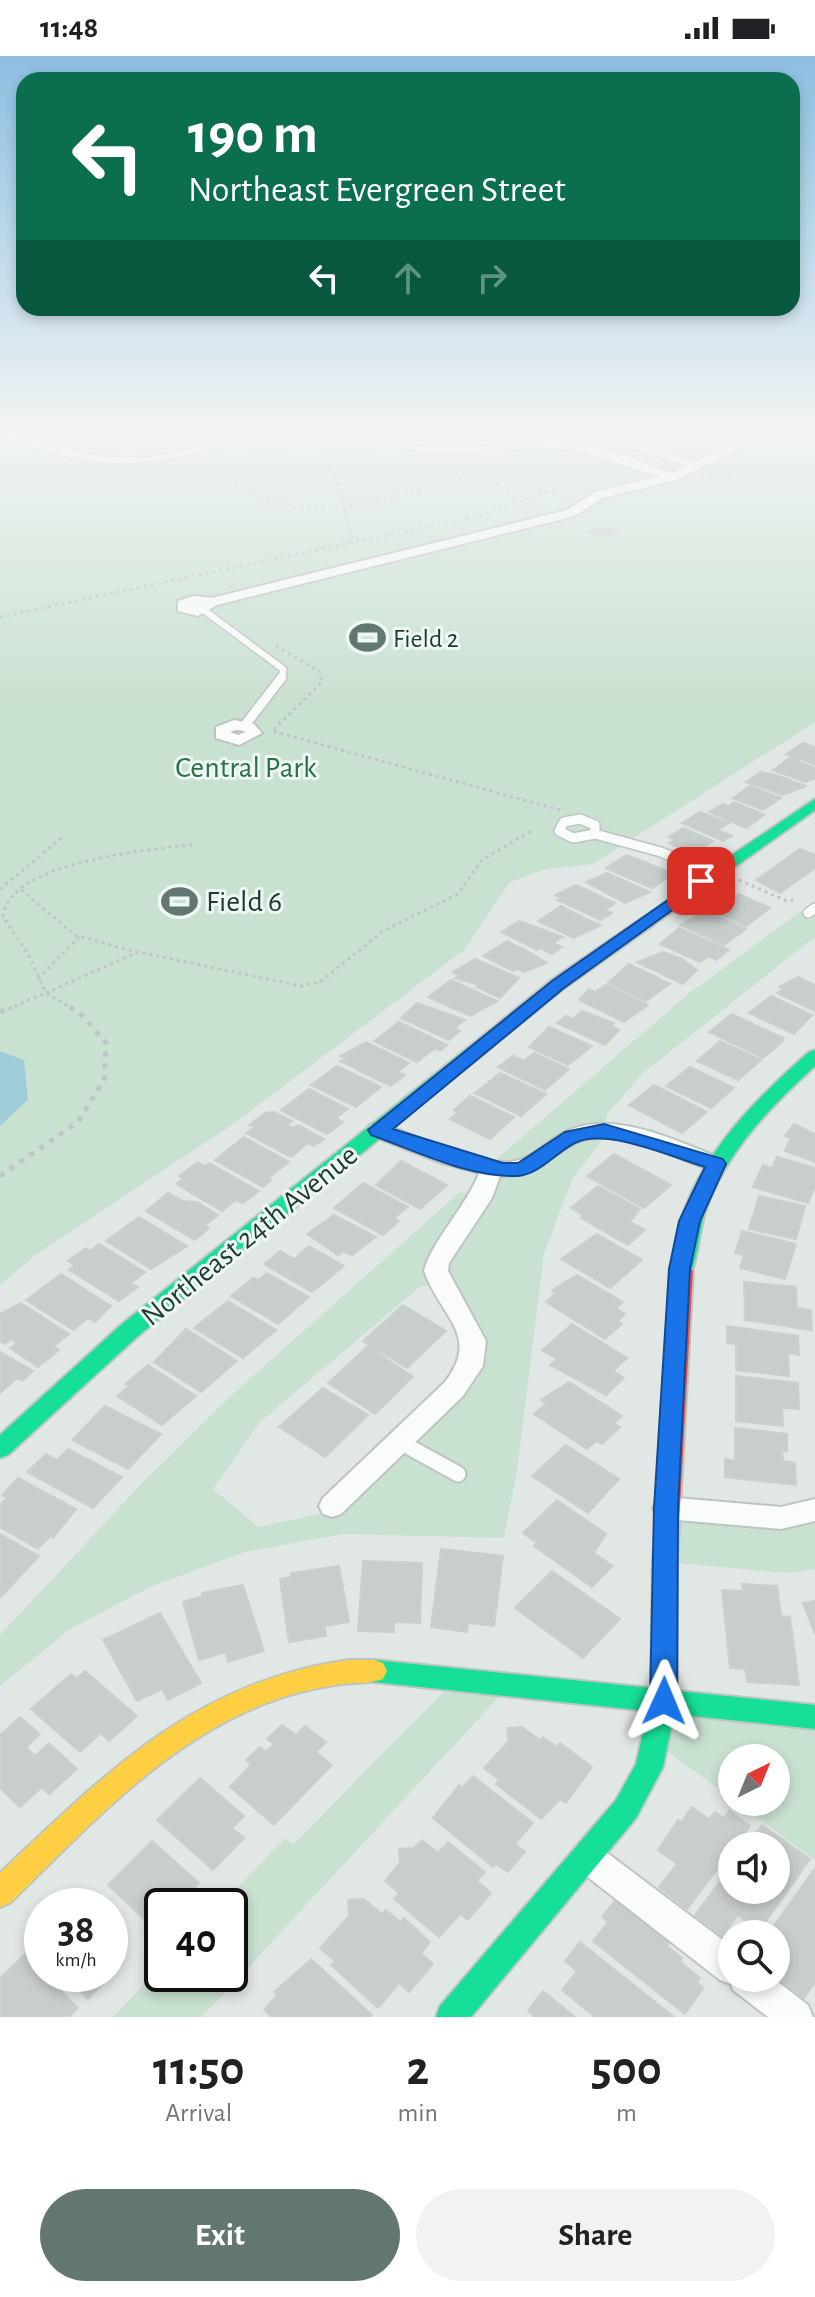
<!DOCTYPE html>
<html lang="en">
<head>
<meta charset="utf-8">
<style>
	:root { --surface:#fff; --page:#f2f2f2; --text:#202124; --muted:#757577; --accent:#637772 }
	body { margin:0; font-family:"Alegreya Sans",sans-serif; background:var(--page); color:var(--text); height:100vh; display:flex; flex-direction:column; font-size:30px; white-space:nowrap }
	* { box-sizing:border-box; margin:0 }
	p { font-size:26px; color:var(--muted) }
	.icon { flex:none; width:44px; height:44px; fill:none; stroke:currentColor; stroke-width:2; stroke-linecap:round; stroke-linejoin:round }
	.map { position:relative; height:1961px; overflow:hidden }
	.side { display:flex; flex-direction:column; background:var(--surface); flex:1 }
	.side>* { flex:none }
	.guide { position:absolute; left:16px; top:16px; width:784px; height:244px; border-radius:24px; box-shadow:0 4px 12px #0003; background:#0b6e4f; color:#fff; overflow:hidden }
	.needle { width:52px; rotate:43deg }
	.tools { position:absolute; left:718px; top:1688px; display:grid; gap:16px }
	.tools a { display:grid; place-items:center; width:72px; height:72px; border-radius:50%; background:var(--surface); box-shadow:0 4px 12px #0003; font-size:40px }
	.speed { position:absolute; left:24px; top:1832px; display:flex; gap:16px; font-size:40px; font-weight:700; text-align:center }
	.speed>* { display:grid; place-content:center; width:104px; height:104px; border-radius:50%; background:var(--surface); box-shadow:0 4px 12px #0003; line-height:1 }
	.speed small { font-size:20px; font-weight:400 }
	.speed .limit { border:4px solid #111; border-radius:12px; background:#fff; color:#111 }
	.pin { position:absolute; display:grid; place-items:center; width:68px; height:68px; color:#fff; margin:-34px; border-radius:16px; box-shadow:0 4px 12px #0006 }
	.me { position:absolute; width:88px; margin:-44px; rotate:1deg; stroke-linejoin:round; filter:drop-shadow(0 0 6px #0008) }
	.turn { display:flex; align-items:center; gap:28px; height:168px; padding:0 40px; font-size:36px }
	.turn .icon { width:104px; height:104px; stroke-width:2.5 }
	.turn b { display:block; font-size:56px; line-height:68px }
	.lanes { display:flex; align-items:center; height:76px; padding:0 40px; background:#0003; justify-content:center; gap:40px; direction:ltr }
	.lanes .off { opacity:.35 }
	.eta { display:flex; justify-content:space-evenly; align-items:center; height:136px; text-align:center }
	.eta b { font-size:48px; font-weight:700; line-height:56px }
	.primary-button { display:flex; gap:16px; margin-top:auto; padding:16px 40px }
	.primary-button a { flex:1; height:92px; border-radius:48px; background:var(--accent); color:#fff; font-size:32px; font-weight:700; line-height:92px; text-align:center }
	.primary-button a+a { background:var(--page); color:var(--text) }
	.status { display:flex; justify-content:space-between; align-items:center; height:56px; padding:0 40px; background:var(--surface); direction:ltr }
	.status svg { height:22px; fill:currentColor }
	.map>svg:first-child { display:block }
	.built { fill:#ced9d4 }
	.green { fill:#c9e1d1; fill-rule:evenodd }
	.water { fill:#9fcdd7 }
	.building { fill:#c8cecc; stroke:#cad0cd; stroke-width:2 }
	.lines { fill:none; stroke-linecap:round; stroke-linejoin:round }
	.lane-far3-casing { stroke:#bec4c1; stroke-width:9 }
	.lane-far2-casing { stroke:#bec4c1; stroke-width:12 }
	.lane-far1-casing { stroke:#bec4c1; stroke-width:15 }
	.lane-casing { stroke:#bec4c1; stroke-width:19 }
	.street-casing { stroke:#bec4c1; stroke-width:4 }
	.fast-casing { stroke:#bdc5c2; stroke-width:4 }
	.slow-casing { stroke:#bdc5c2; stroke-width:4 }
	.jam-casing { stroke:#bdc5c2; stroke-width:4 }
	.path-far1 { stroke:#bfc7c6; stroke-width:3; stroke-dasharray:3 4; stroke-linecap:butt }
	.path { stroke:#bfc7c6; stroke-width:5; stroke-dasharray:5 7; stroke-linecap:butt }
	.lane-far3 { stroke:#fafbfb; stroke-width:6 }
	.lane-far2 { stroke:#fafbfb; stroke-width:9 }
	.lane-far1 { stroke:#fafbfb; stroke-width:11 }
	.lane { stroke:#fafbfb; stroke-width:15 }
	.street { fill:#fafbfb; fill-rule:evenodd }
	.fast { fill:#16e098; fill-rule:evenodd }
	.slow { fill:#ffcf43; fill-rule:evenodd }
	.jam { fill:#f24e42; fill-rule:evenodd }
	.route { fill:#1a73e8; stroke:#114b97; stroke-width:2 }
	.labels { text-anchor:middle; stroke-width:6; stroke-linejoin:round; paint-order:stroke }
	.far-poi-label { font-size:26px; fill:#1f3a34; stroke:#eef7f3; text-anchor:start }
	.park-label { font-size:30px; fill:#287248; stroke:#eef7f3 }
	.poi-label { font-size:30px; fill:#1f3a34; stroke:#eef7f3; text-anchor:start }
	.street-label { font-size:30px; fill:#1f3a34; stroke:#eef7f3 }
</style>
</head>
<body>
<div class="status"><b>11:48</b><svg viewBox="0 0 49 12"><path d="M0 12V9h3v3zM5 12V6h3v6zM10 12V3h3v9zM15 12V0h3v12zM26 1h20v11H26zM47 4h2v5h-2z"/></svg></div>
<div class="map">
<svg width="815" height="1961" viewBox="0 0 815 1961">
	<rect width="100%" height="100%" fill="#e1e7e4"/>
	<!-- built -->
	<path class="built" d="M0,373H282L154,404L121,407L63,399L0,376Z
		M340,373H776L671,421L492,385L434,388L421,394Z"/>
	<!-- green -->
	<path class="green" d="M68,373H233L127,401L74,379Z
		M280,373H340L434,395L562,389L671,421L776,373H815V666L593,808L546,813L510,826L464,894L229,1071L37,1198L0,1229V1070L28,1044L24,1004L0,995V376C25,385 50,396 75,402C146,418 212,385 280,373Z
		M801,855L815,859V881L643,1017L607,1058L601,1086L572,1123L544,1198L517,1415L504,1482L344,1478L245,1496L152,1530L70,1573L0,1630V1579L144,1425L236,1335L460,1136L481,1142L499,1101L687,939ZM421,1230L442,1231L471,1310L334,1455L258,1471L213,1433L260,1366Z
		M666,1452L815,1454V1513L786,1517L665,1506Z
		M456,1623L510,1629L202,1961H113L162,1910V1918H230V1850H220L285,1782L293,1789Z
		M664,1645L815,1661V1804L736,1746H776V1702H732V1743L655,1686Z"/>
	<!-- water -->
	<path class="water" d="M0,995L24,1004L28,1044L0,1070Z"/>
	<!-- building -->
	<path class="building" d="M596,472H610L617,477L611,481L597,480L591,476Z
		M803,687L815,691V709L803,704L809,701L798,703L786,698Z
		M790,702L815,712V723L805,726L773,714Z
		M761,716L776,719L806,730L783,739L746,726Z
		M750,730L781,742L763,754L733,742Z
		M734,746L758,756L764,759L746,772L709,756L723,748L729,750Z
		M700,756L729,767L718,774L732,780L723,785L682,767Z
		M683,772L713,785L703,792L710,795L700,801L669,787L675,784L669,781Z
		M800,793L815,799V812L780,837L756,824Z
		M626,799L645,806L673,818L652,832L606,812Z
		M607,817L650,836L625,847L586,826Z
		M576,829L615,847L605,854L612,857L601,864L557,844L561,842L555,839Z
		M739,838L770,852L746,870L709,853Z
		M561,850L586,863L601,869L574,882L538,865Z
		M706,855L746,873L724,889L680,869Z
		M519,865L563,881L553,887L562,891L552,898L541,892L537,894L501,876Z
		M679,872L729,894L716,904L709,900L700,906L660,888Z
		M507,885L529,896L547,907L524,916L517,913L513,915L483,900Z
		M663,896L682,903L697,914L683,928L637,906Z
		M475,903L519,922L500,942L477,931L479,929L455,922L459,919L453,916Z
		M629,908L670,928L646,945L608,927Z
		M798,921L815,929V955L777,937L783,933L779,931Z
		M451,924L497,945L470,960L428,941Z
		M606,929L648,949L624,966L579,944L589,933L595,936Z
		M771,940L812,959L794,978L749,957Z
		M417,947L465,964L454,972L460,975L449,984L401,962Z
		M582,955L614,967L611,970L619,974L605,989L557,967L566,960L572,963Z
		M732,958L783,982V985L763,1002L709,976Z
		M399,966L447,989L440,995L435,992L417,1006L374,985Z
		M549,971L592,990L568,1009L529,991Z
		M720,985L761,1004L738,1024L697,1005Z
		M366,986L409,1007L398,1016L405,1019L391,1030L340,1005L345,1002L340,1000Z
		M534,997L569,1013L545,1034L498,1011L513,1000L524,1005Z
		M337,1010L381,1031L356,1051L311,1029Z
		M690,1011L734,1032L711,1052L666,1030Z
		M500,1017L546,1038L521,1060L475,1037Z
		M654,1029L707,1056L682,1077L629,1049Z
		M309,1033L348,1053L336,1062L343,1066L327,1078L281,1054Z
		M470,1040L514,1061L490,1083L450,1063L458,1056L454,1054Z
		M274,1056L292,1065L287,1069L294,1072L298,1069L324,1083L314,1090L308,1087L291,1101L246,1077L254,1071L249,1069L265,1057Z
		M794,1068L815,1078V1106L785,1095L791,1082L785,1080Z
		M244,1081L289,1106L268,1122L271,1124L263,1131L215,1104Z
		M614,1098L671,1129L644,1152L587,1120Z
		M777,1101L815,1112V1130L808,1147L753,1131L763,1109L772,1112Z
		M401,1105L447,1129L420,1153L376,1129Z
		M198,1106L205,1110L209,1107L259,1135L243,1147L236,1144L222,1155L176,1128L183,1123L179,1120Z
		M363,1127L408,1151L394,1162L399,1165L383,1179L334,1152Z
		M598,1130L640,1153L630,1166L645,1174L628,1189L581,1162L584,1160L571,1152Z
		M168,1137L183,1145L197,1146L218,1159L204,1170L209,1172L195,1184L146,1155Z
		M759,1140L805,1150L796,1183L749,1173Z
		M334,1159L376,1181L352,1199L343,1195L338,1199L307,1178Z
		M139,1161L187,1190L151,1213L106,1185Z
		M742,1175L796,1188L785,1223L740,1212L744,1199L735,1197Z
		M597,1178L642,1204L610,1232L561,1203Z
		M99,1188L145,1216L131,1227L138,1231L119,1245L69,1214L75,1209L68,1205L86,1192L90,1195Z
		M309,1190L344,1210L312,1236L264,1208L280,1195L294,1203Z
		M267,1217L309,1241L278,1268L231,1240L253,1222L258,1224Z
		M61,1218L111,1250L95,1266L88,1262L73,1274L26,1244Z
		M577,1219L623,1246L616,1252L625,1258L618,1265L622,1268L605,1283L546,1246L556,1237L552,1234Z
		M744,1226L796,1231L797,1252L811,1254L812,1274L745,1264Z
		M228,1245L276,1274L243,1302L194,1272Z
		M21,1247L69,1278L54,1290L59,1294L38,1311L10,1292L17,1287L11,1283L5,1288L0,1285V1258Z
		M403,1249L446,1275L407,1312L363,1285Z
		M572,1268L627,1302L613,1315L624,1322L606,1339L550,1309L557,1303L542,1294Z
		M727,1270L798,1280L799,1299L788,1297L789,1320L736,1314V1288L727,1287Z
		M186,1273L237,1305L201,1336L154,1306Z
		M368,1290L413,1321L375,1358L328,1327Z
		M0,1296L33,1315L22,1325L17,1322L0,1337Z
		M148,1309L196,1340L162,1369L117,1340L129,1330L125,1328Z
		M736,1320L798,1327L799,1353L782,1352L783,1370L736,1365Z
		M569,1326L622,1360L614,1368L620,1371L602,1388L596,1385L587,1393L534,1358L546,1347L541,1344Z
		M323,1332L368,1359L325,1401L279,1371Z
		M105,1350L161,1378L128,1413L72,1384Z
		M735,1372L787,1378V1395L782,1394L783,1405L795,1407L796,1429L725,1421V1403L735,1405Z
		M566,1389L619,1423L588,1457L532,1420Z
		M68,1393L122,1421L93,1452L27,1416L46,1398L57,1404Z
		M18,1422L76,1453L53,1482L50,1480L38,1493L0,1471V1449L7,1442L2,1439Z
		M557,1444L606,1478L594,1497L613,1510L592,1531L534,1490L537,1487L523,1477Z
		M0,1478L39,1500L1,1541L0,1540Z
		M441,1493L503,1500L494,1570L468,1567L467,1576L431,1571Z
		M363,1505L422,1507L420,1567L394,1566V1576L358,1575Z
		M339,1510L349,1566L325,1570L326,1580L289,1586L280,1523L291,1521V1517Z
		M552,1515L620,1563L583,1602L515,1552Z
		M742,1528L777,1530L781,1560L790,1561L799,1629L747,1626L745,1613L730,1612L722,1534L743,1535Z
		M243,1529L264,1595L228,1606L226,1596L199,1604L183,1546L203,1540L202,1537Z
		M815,1545V1578L803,1547Z
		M160,1557L201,1627L168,1644L162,1633L137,1645L103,1584Z
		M85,1615L137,1660L109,1685L101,1677L80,1696L31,1653L71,1618L77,1622Z
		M20,1661L40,1678L26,1691L35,1700L49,1687L77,1713L49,1738L42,1731L20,1751L0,1732V1679Z
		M282,1669L296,1679L305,1670L326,1686L316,1696L332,1709L274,1769L230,1731L251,1709L246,1704L260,1691L266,1696L274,1688L267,1683Z
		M522,1671L540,1684L543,1681L557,1691L560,1687L592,1711L566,1747L560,1743L541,1763L496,1728L499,1724L484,1712L509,1685L507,1672Z
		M473,1720L533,1767L515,1788L525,1796L508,1816L496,1808L493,1811L433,1762L459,1729L462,1732Z
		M200,1722L244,1760L232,1772L244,1782L213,1814L157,1764Z
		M692,1751L709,1763L715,1756L724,1762L729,1755L750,1770L687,1853L659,1831L677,1808L658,1794L678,1764L681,1766Z
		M762,1769L810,1803L759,1875L738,1859L722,1880L695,1859L732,1809V1834H776V1790H747Z
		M422,1784L438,1797L448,1786L485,1816L477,1825L491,1837L468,1864L460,1858L439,1881L394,1843L399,1837L385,1825L400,1807L399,1793L414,1792Z
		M152,1785L199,1827L176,1850H162V1880L108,1829Z
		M815,1812V1926L804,1942L776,1921L789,1897L776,1888V1878H768Z
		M364,1843L382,1858L386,1854L401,1866L404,1862L430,1886L421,1897L433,1908L409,1936L399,1927L378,1952L331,1909L335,1905L320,1892L349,1860L348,1844Z
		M615,1844L663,1878L670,1886L667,1890L682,1902L680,1906L700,1922L697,1927L703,1932L685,1958L593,1885L608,1866L602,1861Z
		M110,1864L126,1879L110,1895L123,1907L88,1943L63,1918H110Z
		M42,1871V1897L29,1884Z
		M580,1886L674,1961H595L562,1934L577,1915L565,1905Z
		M25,1898L78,1952L69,1961H0V1922Z
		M311,1903L372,1959L370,1961H272L264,1954L277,1939L274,1936Z
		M543,1935L575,1961H534L528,1955Z"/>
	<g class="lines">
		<defs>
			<path id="lane-far3" d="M725,373L757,382
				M552,386C587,367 661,399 698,410
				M205,555L283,613L282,623"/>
			<path id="lane-far2" d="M245,669L282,621
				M580,763L595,769V778L573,782L559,775L564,766Z
				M595,778L661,796L712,818
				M808,857L815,852"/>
			<path id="lane-far1" d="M400,1386L403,1388"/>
			<path id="lane" d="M400,1386L458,1418"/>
			<path id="street" d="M0,373C50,387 96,407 150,401C196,396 241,370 288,373C275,382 251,383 235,387C136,415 97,414 0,380Z
				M334,373C368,371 397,389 430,392C473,395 516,383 559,386C598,388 634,403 671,417L768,373H782L675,424L603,442L575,460L217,549L198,560L178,555V545L194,540L212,542L567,454L595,436L659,420L574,394L543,392L429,398Z
				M234,664L254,668L262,677L239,689L216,682V671ZM236,674L244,675L245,676L238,679L230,676Z
				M378,1067C421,1079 461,1107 506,1106C532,1106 543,1086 565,1076C614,1052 677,1086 724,1103L727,1108L716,1115C681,1106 620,1070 583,1084C547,1097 548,1120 500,1120L492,1142L449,1207L448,1215L486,1285L483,1310L463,1340L341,1458L332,1461L323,1458L319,1450L323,1442L445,1326C481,1279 441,1262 424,1215C431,1186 466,1151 479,1117L439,1106L370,1079L367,1074L370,1069Z
				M666,1441L781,1451L815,1443V1465L781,1473L666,1463L657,1460L653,1452L657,1444Z
				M587,1786L598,1790L732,1891V1922H773L808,1949L813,1961H768L733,1934L731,1928L720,1924L576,1812L571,1801L576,1790Z"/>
			<path id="fast" d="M815,743V754L729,815H717L715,812L717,809Z
				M505,966L514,971L511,975L138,1280L8,1399L0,1402V1379L122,1268L499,967Z
				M815,994V1010C771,1050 726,1096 706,1153C699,1172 698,1206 689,1220H675C669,1211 674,1200 675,1191C687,1111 751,1047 809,996Z
				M665,1495L674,1498L677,1505V1635L815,1649V1673L674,1658L663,1711L636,1762L471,1961H436L440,1950L616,1744L636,1708L648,1655L374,1626L365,1623L361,1615L365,1607L374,1604L651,1632L653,1505L656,1498Z"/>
			<path id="slow" d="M723,807L729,809L731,812L729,815L564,932L511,975H499L496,971L499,967L552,924Z
				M349,1604H374L383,1607L387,1615L383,1623C370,1628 355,1626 341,1628C315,1632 288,1638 264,1648C162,1688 87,1772 10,1847L0,1851V1817C107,1716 196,1625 349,1604Z"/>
			<path id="jam" d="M682,1208L689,1210L693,1215L677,1505L674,1512L665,1515L656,1512L653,1505L671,1215L675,1210Z"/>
		</defs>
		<!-- lane-far3 casing -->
		<use href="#lane-far3" class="lane-far3-casing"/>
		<!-- lane-far2 casing -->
		<use href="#lane-far2" class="lane-far2-casing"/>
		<!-- lane-far1 casing -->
		<use href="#lane-far1" class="lane-far1-casing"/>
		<!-- lane casing -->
		<use href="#lane" class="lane-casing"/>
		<!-- street casing -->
		<use href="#street" class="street-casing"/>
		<!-- fast casing -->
		<use href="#fast" class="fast-casing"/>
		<!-- slow casing -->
		<use href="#slow" class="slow-casing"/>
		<!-- jam casing -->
		<use href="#jam" class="jam-casing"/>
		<!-- path-far1 -->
		<path class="path-far1" d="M318,389L340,434L352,482L347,487
			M170,414H212
			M468,422C416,433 329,464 279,448C256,441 233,425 212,414L270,394L318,389L545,436
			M701,423L815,407
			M496,428L518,444
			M0,561L482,459L545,436L570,441
			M276,590L320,616L322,626L272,675L560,754
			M192,789C149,794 8,805 3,861L28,898L46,937L138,896L301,930L320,926L383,875L458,838L482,804L533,774
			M739,824L787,845L797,844
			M0,833L63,781
			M21,834L75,879L136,896
			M38,923L79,881
			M8,953L46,937L73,953"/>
		<!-- path -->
		<path class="path" d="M0,956L12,951
			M0,1120L78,1066L104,1024L106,987L80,957L70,951"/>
		<!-- lane-far3 -->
		<use href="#lane-far3" class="lane-far3"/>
		<!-- lane-far2 -->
		<use href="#lane-far2" class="lane-far2"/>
		<!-- lane-far1 -->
		<use href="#lane-far1" class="lane-far1"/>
		<!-- lane -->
		<use href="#lane" class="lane"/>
		<!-- street -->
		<use href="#street" class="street"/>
		<!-- fast -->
		<use href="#fast" class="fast"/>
		<!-- slow -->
		<use href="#slow" class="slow"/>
		<!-- jam -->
		<use href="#jam" class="jam"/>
	</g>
	<!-- sky -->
	<linearGradient id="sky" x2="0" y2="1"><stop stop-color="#8bbee1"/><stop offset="0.58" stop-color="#f2f4f3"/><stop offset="1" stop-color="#f2f4f3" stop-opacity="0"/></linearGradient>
	<rect width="815" height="647" fill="url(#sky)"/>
	<!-- route -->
	<path class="route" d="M701,821L709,825L707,829L564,932L393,1073L503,1107H518L565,1076L604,1068L723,1103L726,1108L700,1165L690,1213L678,1452L677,1645L673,1653L664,1657L654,1653L650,1645L654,1452L669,1213L679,1165L705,1111C672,1101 606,1071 575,1087C556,1096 540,1118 518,1120C469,1122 416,1095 371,1079L368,1074L552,925Z"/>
	<!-- icons -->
	<defs>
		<symbol id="stadium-bare" viewBox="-9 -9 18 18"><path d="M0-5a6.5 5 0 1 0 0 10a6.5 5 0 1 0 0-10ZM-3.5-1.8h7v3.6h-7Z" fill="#637772" stroke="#eef7f3" stroke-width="2.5" paint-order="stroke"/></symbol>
	</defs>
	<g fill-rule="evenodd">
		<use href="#stadium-bare" x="342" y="556" width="51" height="51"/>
		<use href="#stadium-bare" x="154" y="820" width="51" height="51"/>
	</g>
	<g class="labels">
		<!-- far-poi labels -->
		<g class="far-poi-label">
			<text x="393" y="591">Field 2</text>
		</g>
		<!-- park labels -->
		<g class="park-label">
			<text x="246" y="721">Central Park</text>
		</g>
		<!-- poi labels -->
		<g class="poi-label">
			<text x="206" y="855">Field 6</text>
		</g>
		<!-- street labels -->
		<g class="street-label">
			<text transform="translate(249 1179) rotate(-39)" y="10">Northeast 24th Avenue</text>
		</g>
	</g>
</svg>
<div class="tools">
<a><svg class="needle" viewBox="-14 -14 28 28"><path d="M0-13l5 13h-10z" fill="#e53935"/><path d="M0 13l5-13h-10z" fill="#757577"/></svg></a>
<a><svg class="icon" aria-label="sound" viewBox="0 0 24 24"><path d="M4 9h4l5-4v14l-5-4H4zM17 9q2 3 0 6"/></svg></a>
<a><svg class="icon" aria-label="search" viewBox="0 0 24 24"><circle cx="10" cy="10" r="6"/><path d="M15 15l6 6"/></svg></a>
</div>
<div class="speed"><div>38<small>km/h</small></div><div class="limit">40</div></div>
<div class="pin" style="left:701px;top:825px;background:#d93025"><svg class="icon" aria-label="arrive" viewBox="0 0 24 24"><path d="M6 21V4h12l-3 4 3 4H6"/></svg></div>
<svg class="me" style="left:664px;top:1645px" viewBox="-20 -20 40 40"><path d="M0-17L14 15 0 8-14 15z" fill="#1a73e8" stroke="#fff" stroke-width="4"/></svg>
<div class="guide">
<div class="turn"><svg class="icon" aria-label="left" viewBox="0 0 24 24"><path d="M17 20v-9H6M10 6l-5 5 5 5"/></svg><div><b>190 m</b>Northeast Evergreen Street</div></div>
<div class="lanes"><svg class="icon" aria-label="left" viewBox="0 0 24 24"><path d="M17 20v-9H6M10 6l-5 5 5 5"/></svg><svg class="icon off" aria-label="ahead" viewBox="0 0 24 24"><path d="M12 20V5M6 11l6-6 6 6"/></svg><svg class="icon off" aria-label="right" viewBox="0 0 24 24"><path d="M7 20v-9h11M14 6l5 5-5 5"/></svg></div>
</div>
</div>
<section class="side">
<div class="eta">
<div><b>11:50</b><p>Arrival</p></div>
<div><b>2</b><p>min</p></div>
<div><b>500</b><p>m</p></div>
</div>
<div class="primary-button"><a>Exit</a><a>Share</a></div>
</section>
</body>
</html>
